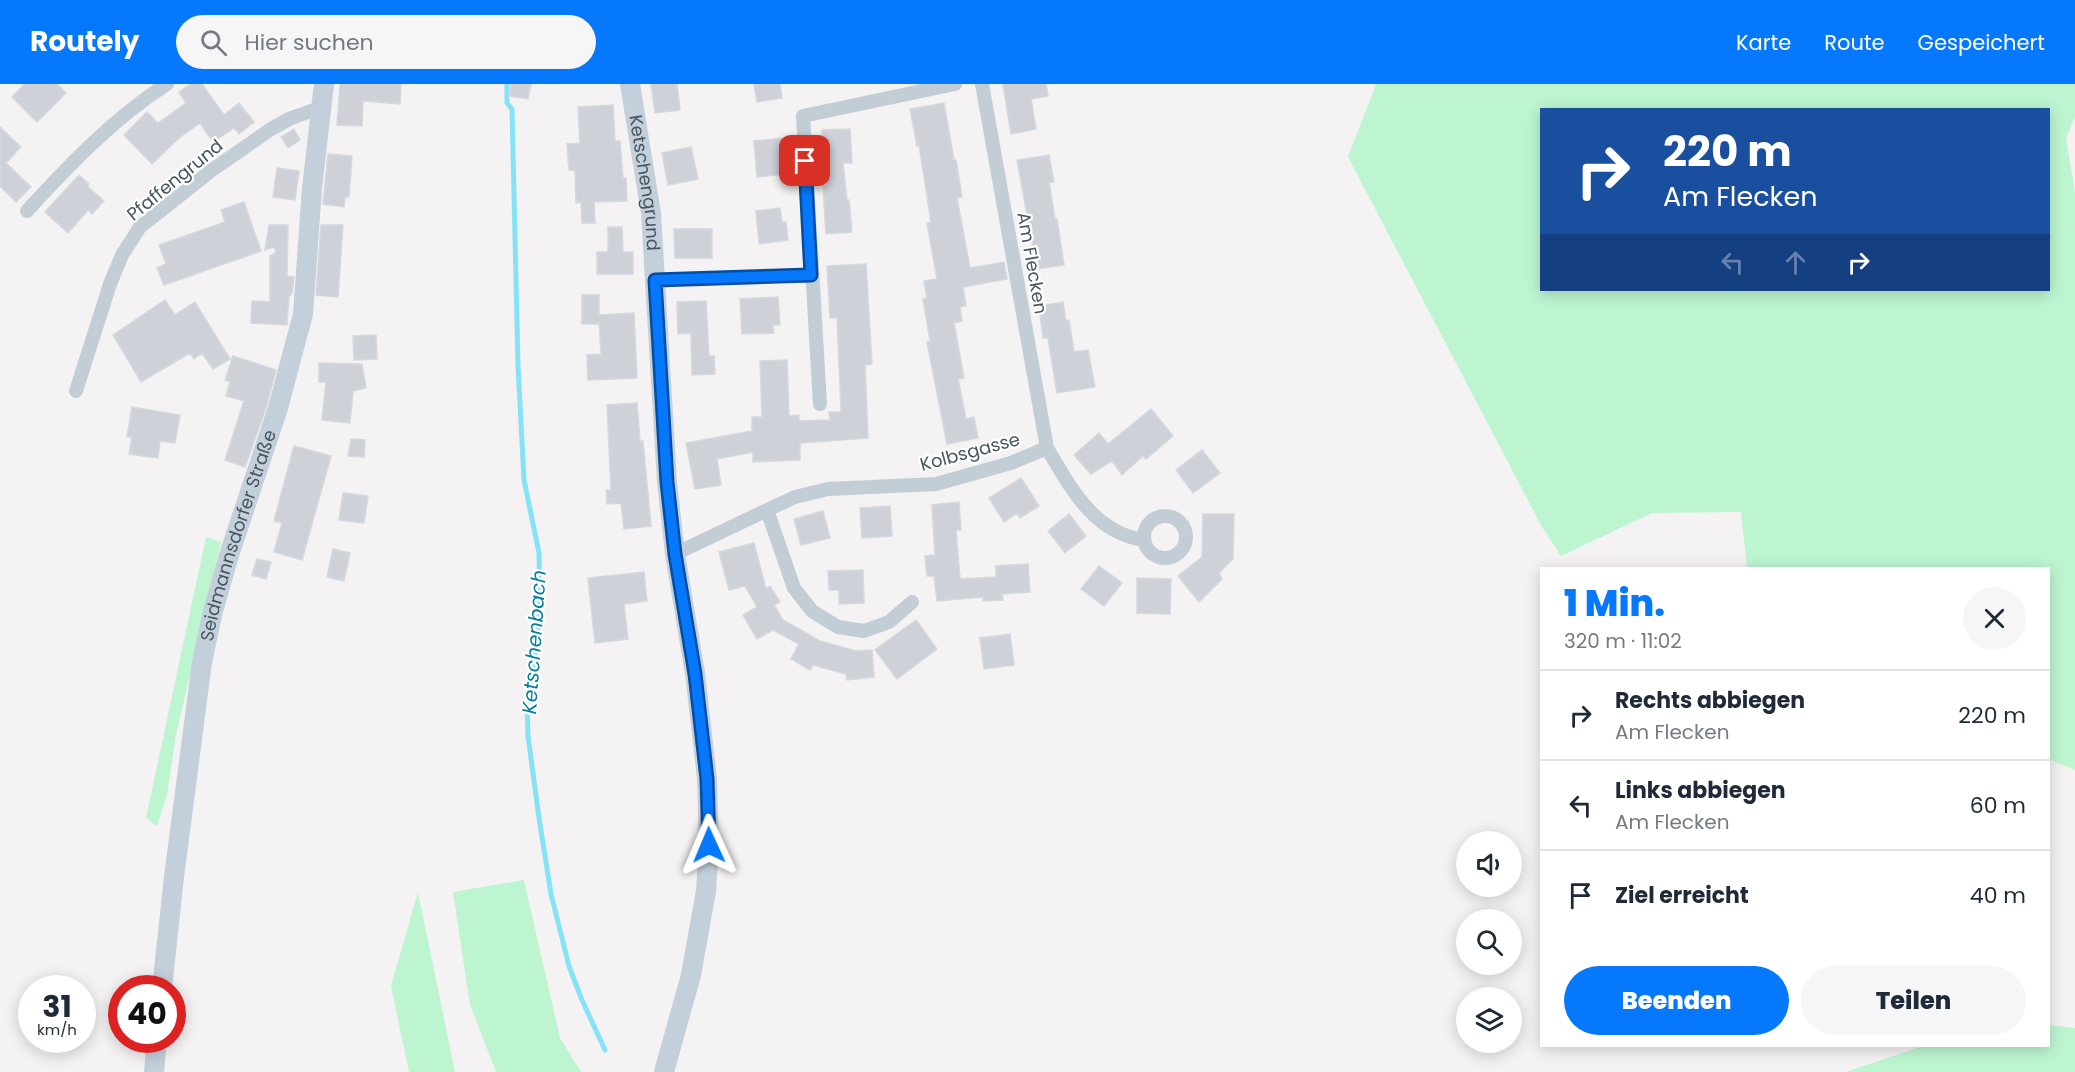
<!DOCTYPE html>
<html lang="de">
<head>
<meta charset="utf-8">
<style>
	:root { --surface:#fff; --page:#f6f6f7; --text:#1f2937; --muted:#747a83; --line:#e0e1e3; --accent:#0578fb }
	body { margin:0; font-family:Poppins,sans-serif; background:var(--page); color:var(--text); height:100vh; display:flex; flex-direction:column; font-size:22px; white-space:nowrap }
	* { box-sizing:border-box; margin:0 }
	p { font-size:20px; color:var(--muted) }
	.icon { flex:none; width:33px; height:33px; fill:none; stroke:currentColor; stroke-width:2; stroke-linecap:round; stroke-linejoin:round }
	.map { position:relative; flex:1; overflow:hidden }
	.side { position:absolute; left:1540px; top:483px; width:510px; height:480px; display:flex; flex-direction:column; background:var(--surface); border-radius:0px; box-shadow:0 3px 15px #0003 }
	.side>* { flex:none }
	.hud { position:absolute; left:1540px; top:24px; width:510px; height:183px; border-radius:0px; box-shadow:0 3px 15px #0003; background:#1a4fa0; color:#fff; overflow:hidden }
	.fabs { position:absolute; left:1456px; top:747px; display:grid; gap:12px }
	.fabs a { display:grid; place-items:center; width:66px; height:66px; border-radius:50%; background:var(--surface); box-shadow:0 3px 15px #0003; font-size:30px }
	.speed { position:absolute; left:18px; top:891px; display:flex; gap:12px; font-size:30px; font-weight:700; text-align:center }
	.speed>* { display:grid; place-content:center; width:78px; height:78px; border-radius:50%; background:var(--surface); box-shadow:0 3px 15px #0003; line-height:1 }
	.speed small { font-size:15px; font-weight:400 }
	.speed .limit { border:9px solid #d22; background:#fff; color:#111 }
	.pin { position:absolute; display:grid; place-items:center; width:51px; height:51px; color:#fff; margin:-26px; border-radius:12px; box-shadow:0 3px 9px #0006 }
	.me { position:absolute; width:66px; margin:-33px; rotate:359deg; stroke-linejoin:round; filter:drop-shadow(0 0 4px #0008) }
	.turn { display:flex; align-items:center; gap:21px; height:126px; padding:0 24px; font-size:27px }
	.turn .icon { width:78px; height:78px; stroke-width:2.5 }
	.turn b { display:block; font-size:42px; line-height:51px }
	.lanes { display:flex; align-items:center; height:57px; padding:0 24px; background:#0003; justify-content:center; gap:30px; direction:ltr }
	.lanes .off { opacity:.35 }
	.round { display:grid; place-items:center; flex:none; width:63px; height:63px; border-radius:32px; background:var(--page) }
	.head { display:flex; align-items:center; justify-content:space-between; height:102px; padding:0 24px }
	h1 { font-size:36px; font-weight:800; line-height:45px; color:var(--accent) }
	.button { display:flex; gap:12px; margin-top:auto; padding:12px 24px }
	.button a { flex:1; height:69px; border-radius:36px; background:var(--accent); color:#fff; font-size:24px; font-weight:800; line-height:69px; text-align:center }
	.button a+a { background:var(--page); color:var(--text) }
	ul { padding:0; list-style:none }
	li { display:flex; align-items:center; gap:18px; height:90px; padding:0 24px; border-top:2px solid var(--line) }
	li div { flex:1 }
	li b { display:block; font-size:22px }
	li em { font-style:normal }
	header { display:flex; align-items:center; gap:36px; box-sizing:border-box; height:84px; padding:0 30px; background:var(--accent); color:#fff }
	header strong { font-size:28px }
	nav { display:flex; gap:33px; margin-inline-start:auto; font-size:21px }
	.search { width:420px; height:54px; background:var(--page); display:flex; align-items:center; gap:15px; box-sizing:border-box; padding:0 21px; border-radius:33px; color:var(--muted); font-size:22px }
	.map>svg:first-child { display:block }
	.green { fill:#bdf5d1; fill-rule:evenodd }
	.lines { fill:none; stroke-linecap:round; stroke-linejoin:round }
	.stream { stroke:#86e3f7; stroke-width:5 }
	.building { fill:#ced1d8; stroke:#d5d8de; stroke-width:1.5 }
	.street { stroke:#c2cdd5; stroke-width:14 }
	.secondary { stroke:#c3d0dc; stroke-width:20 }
	.route-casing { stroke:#034ea3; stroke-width:15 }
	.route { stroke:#0578fb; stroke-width:10 }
	.labels { text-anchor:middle; stroke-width:4.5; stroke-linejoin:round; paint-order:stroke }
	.street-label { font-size:18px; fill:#475662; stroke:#fff }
	.water-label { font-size:20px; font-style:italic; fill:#037f9a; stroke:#fff }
</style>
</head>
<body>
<header>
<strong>Routely</strong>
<div class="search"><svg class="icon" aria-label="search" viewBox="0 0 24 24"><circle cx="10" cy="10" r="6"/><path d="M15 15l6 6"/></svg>Hier suchen</div>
<nav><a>Karte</a><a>Route</a><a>Gespeichert</a></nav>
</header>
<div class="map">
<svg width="2075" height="988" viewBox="0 0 2075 988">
	<rect width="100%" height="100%" fill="#f4f2f2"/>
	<!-- green -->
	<path class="green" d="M1376,0H2075V33L2066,54L2075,108V686L2049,675V484H1747L1741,428L1652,429L1561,472L1542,443L1348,73ZM1542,26H2049V206H1542Z
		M206,453L221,458L176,651L167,711L157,742L146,734Z
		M524,796L560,954L581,988H496L470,921L453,808Z
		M418,808L455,988H409L391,902Z
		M2049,941L2075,944V988H1846L1923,962H2049Z"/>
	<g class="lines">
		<!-- stream -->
		<path class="stream" d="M507,0V19L512,25L518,281L524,396L539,469L540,525L535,572L527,619L528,652L539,734L551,810L569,882L582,916L605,966"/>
	</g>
	<!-- building -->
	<path class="building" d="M25,0H57L66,9L37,38L12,13Z
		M191,0H202L224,31L239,19L254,38L239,50L234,44L213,58L200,39L179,54L152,80L124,51L147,28L158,39L186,19L179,8Z
		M340,0H401L400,20L363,17L362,42L337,41Z
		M511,0H531L528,15L509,12Z
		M651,0H677L680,26L655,29Z
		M754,0H780L782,14L757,18Z
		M1003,0H1046L1048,12L1031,15L1036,45L1011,50Z
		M944,19L954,76H956L962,113L957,114L970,184L1004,178L1007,195L963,203L966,222L960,223L962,237L954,239L964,294L958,295L966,335L974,333L978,354L947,360L927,258L930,257L923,215L927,214L924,197L937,195L927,139L931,138L919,61L917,62L910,25Z
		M613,21L615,57H620L623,94H626L627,117L594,118L595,139H582L581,118L576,119L575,86H569L567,60L580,59L578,23Z
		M0,43L21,63L6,79L31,103L16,118L0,102Z
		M294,45L300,56L288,64L281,53Z
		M850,45L852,79H843L847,116H849L852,148L826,150L823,102H826L822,46Z
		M784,54L787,90L757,93L754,57Z
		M691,63L698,95L668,101L662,69Z
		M328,70L352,72L349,113H345L344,123L323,120Z
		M1049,71L1054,98H1049L1055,135H1057L1064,181L1037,185L1017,76Z
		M277,84L299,87L295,116L273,113Z
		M79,91L89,100L87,102L104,117L92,130L88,126L68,149L45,128Z
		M244,118L261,167L164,201L157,184L166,180L159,161L225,138L221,126Z
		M780,124L782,138H786L788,156L759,160L756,127Z
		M269,141H288L287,192L294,193L292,209L289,213L287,241L251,239L252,217L270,218V172L276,168L274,163L265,166Z
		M321,141H343L338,213L316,211Z
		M608,143H622L623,168H633V190H597V168H608Z
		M674,145H712V174H675Z
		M866,180L872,280L865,281L868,354L800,359V376L753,378V368L717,375L721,401L695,405L686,359L752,347V333H762L760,277L787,276L789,332L799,331V337L830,336L829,328H841L837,234H830L827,182Z
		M582,211H599V231L634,229L637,294L588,296L587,271L601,270L599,238V240H582Z
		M778,213L780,241H773L774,249L742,250L740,215Z
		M165,216L175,231L195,218L230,275L213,285L202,269L194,275L190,269L141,298L113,251Z
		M706,217L709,272H714L715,290L692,291L691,249L678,250L677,218Z
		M1063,218L1066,237L1069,236L1074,268L1088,266L1095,303L1057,309L1048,254H1043L1039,222Z
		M376,251L377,275L354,276L353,252Z
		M233,272L276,286L267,321L245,383L225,376L244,317L226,312L230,298L225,296Z
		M319,279L362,280L366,304L353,307L350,339L322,336L326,298H319Z
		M637,319L640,357H643L651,442L624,445L621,419L607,420L606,406H611L607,321Z
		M132,323L180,331L175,359L160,357L158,374L129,370L132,353H127Z
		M1151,325L1173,352L1146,375L1143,372L1122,391L1112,377L1091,390L1074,371L1099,349L1108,360Z
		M351,355L365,356L364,373L348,372Z
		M294,362L331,372L302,476L274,468L282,439L274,437Z
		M1202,366L1220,389L1193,409L1176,386Z
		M1021,394L1039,422L1020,434L1017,429L1004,438L989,414Z
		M343,409L368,412L364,439L339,436Z
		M959,418L961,446H956L960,495L996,493V482L1028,480L1030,508L1002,510L1003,516L983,517V513L937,517L934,492H927L925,472L935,471L932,421Z
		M890,422L892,452L862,454L860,424Z
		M823,427L830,454L801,461L794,435Z
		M1069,430L1086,452L1065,469L1048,447Z
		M1203,430H1234L1233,475L1219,489L1222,495L1199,518L1178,492L1202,473Z
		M754,459L766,505L770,502L780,518L774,521L783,536L820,557L856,567L872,566L874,593L847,596L846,590L813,581L810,586L791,575L799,560L773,546L757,555L743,531L757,523L745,502L729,506L719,468Z
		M333,465L350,469L344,497L327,493Z
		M257,475L271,478L266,495L252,491Z
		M1099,482L1122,499L1104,522L1081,505Z
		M863,486L864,519L839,520V506H829L828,487Z
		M644,488L647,517L624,520L628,555L595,559L588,494Z
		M1137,494L1171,495L1170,530L1137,529Z
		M916,536L937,565L897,595L875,566Z
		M1010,550L1014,581L984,585L980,554Z"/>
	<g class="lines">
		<!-- street -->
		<path class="street" d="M982,0L1047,364
			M27,127C70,80 113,35 167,0
			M655,196L811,191
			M76,307L110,200L122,171L140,143L212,86L271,45L291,34L320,24
			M820,320L803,32L955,0
			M767,426L795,413L828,405L936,400L1011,379L1047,364C1071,404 1093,448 1143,456
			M1144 453a21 21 0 1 1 42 0a21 21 0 1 1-42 0Z
			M675,470L767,426L794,504L812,527L838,543L864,547L889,538L912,518"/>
		<!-- secondary -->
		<g class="secondary">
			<path id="s1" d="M630,0L651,129L667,398L675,470L695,589L707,695L709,761L706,807L691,891L664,988"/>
			<path id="s2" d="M162,904L174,793L202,578L213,527L229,471L278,324L303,230L312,104L324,0"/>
			<path d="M154,988L157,956"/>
		</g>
	</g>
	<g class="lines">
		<defs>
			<path id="route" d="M709,761L707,695L695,590L675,470L667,398L655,196L811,191L805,77"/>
		</defs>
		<!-- route casing -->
		<use href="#route" class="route-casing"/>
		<!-- route -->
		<use href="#route" class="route"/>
	</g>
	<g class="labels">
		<!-- street labels -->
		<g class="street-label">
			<text transform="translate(175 96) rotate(-39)" y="6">Pfaffengrund</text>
			<text dy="6" stroke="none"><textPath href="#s1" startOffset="100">Ketschengrund</textPath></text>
			<text transform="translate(1032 179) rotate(80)" y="6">Am Flecken</text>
			<text transform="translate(970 368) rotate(-15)" y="6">Kolbsgasse</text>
			<text dy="6" stroke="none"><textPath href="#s2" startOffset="460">Seidmannsdorfer Straße</textPath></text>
		</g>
		<!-- water labels -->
		<g class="water-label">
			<text transform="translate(534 558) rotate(-86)" y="7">Ketschenbach</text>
		</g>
	</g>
</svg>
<div class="fabs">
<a><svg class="icon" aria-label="sound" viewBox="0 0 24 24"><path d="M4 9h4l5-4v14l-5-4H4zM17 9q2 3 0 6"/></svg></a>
<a><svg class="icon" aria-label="search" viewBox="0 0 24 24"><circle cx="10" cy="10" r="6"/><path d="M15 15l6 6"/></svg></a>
<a><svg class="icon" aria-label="layers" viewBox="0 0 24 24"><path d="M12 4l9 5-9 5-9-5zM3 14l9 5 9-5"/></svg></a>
</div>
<div class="speed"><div>31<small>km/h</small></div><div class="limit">40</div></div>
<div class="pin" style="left:805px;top:77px;background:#d93025"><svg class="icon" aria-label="arrive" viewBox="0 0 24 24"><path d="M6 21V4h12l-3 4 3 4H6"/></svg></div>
<svg class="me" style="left:709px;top:761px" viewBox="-20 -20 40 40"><path d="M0-17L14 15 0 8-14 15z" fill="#0578fb" stroke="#fff" stroke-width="4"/></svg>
<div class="hud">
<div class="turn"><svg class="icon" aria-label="right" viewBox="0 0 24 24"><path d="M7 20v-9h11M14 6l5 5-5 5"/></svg><div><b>220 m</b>Am Flecken</div></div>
<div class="lanes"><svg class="icon off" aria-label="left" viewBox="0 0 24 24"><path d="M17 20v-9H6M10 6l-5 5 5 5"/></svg><svg class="icon off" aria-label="ahead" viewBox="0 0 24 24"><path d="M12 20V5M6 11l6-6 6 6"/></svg><svg class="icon" aria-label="right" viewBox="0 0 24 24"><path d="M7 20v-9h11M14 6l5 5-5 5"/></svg></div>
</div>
<section class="side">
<div class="head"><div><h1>1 Min.</h1><p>320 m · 11:02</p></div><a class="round"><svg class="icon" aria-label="close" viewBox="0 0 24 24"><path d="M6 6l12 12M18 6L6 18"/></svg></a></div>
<ul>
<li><svg class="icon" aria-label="right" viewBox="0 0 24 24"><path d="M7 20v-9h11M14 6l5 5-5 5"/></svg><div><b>Rechts abbiegen</b><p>Am Flecken</p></div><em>220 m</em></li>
<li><svg class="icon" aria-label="left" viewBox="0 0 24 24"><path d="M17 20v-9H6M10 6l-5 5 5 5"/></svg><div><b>Links abbiegen</b><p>Am Flecken</p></div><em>60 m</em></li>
<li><svg class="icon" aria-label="arrive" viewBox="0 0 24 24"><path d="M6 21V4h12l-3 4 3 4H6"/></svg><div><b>Ziel erreicht</b></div><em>40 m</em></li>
</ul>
<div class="button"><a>Beenden</a><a>Teilen</a></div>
</section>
</div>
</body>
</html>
